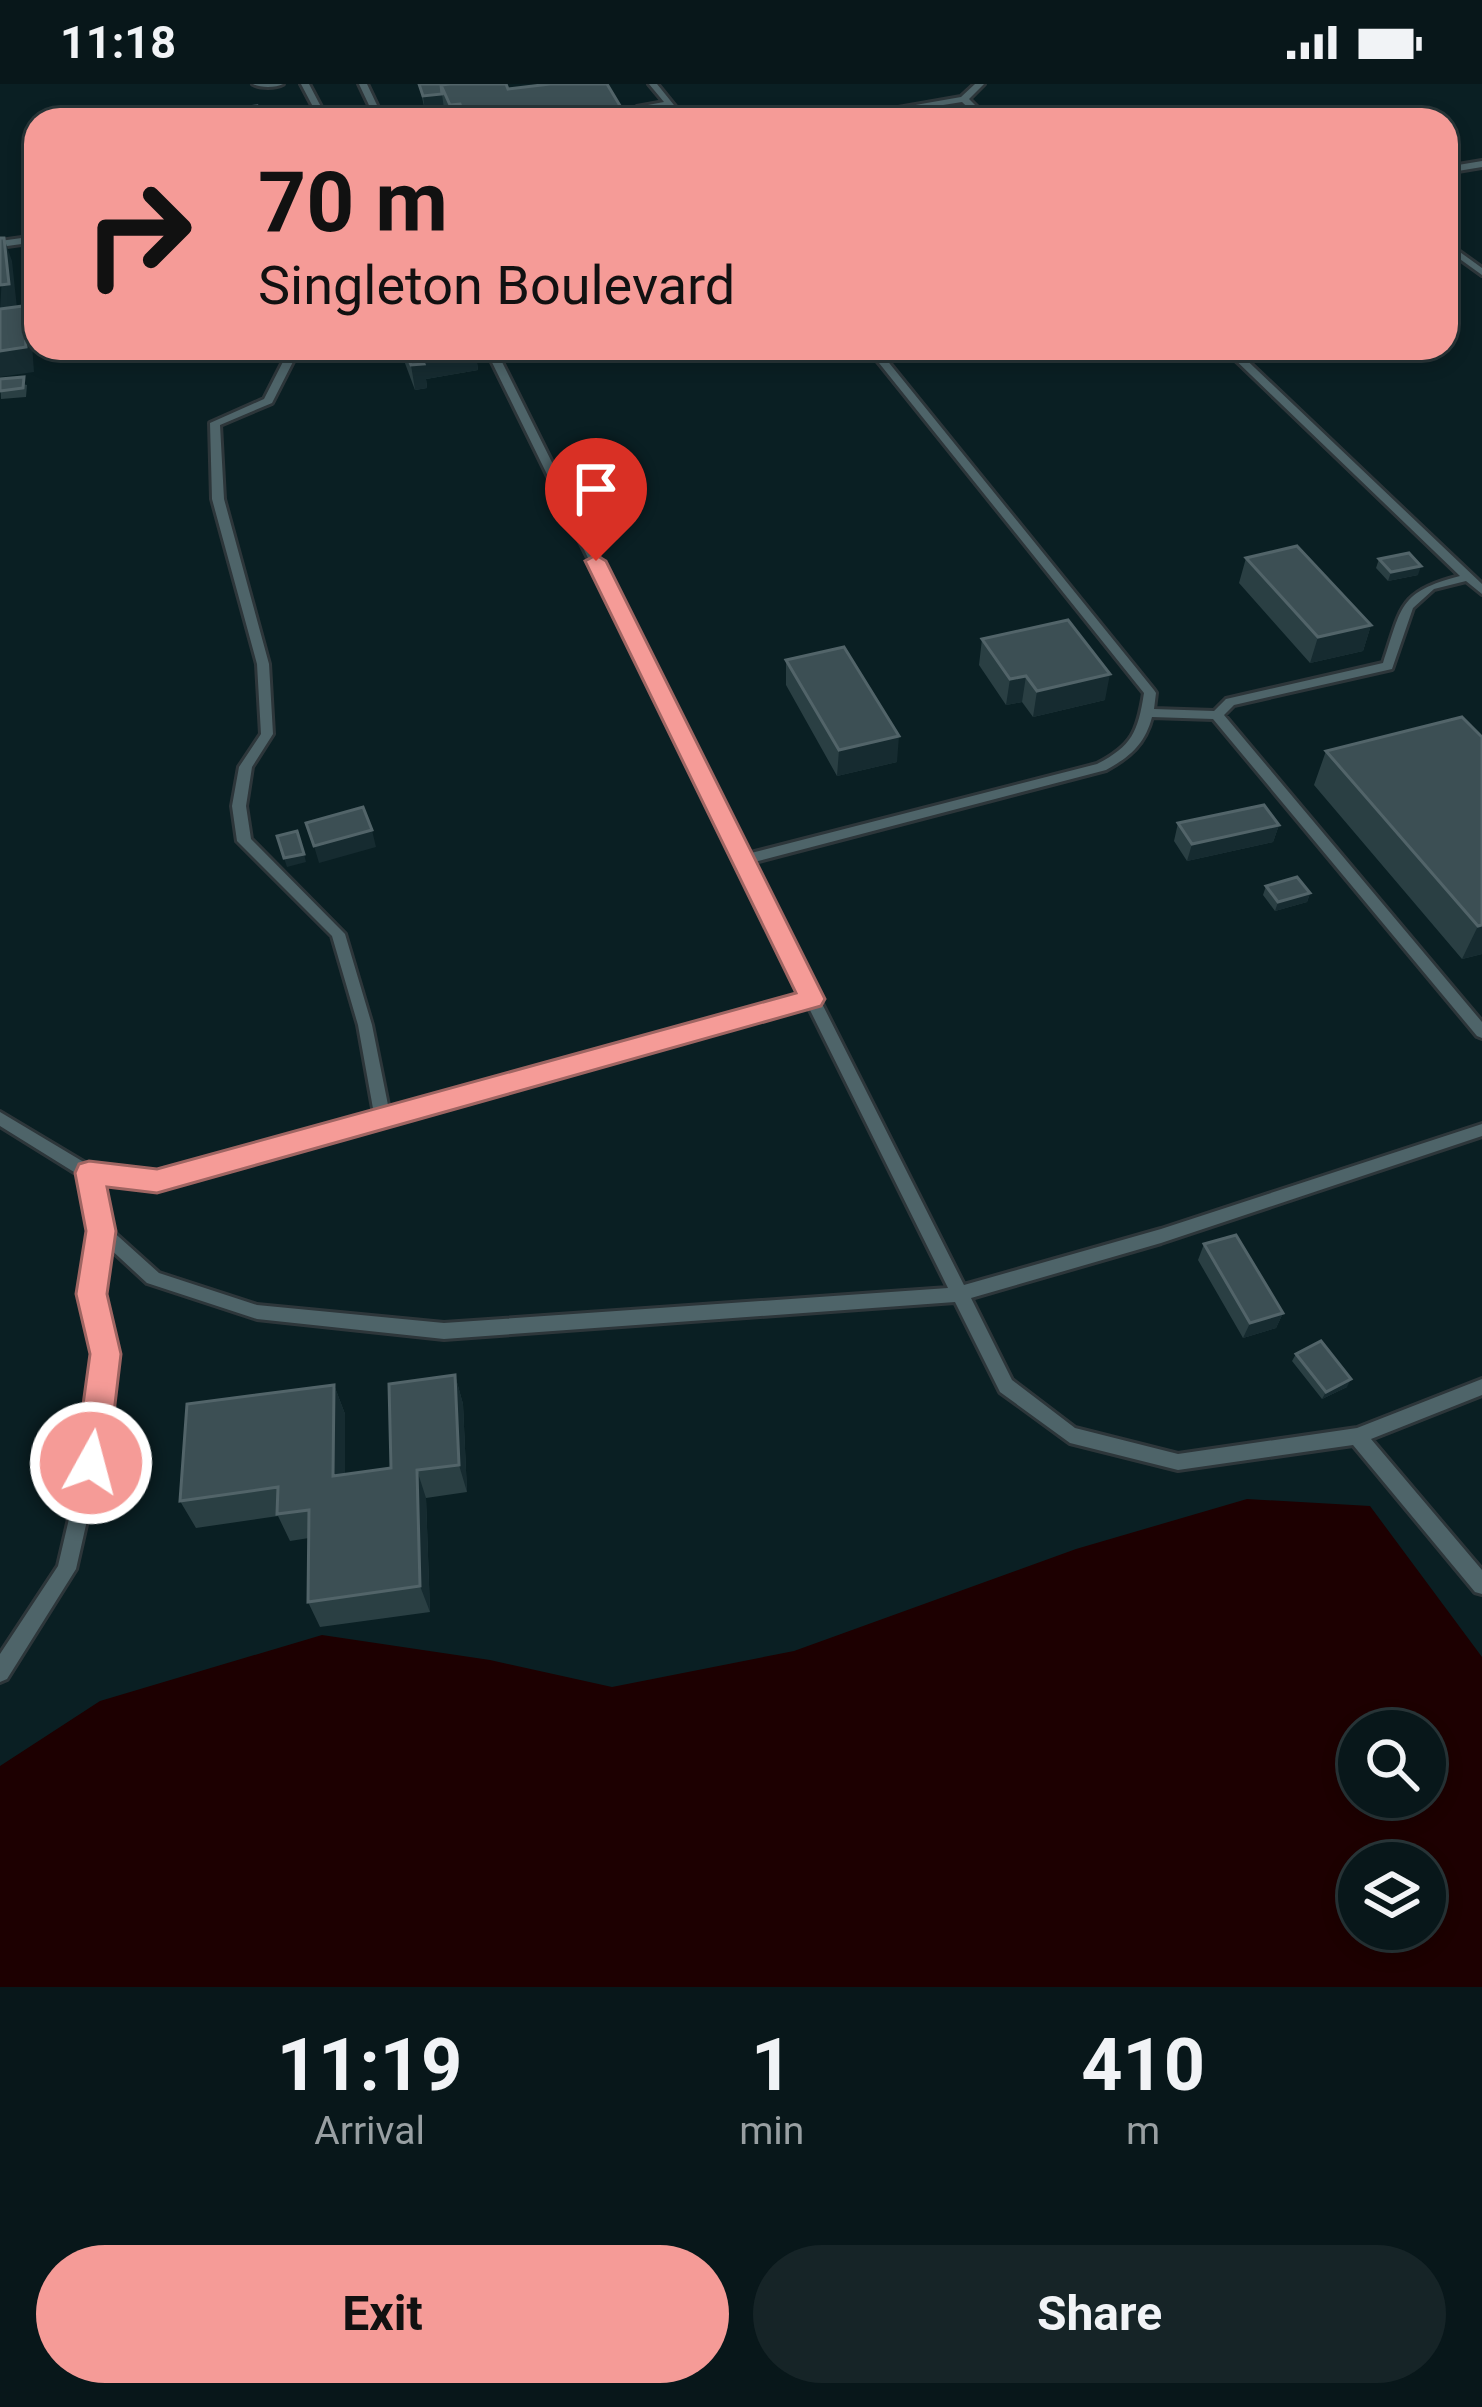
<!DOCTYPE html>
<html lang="en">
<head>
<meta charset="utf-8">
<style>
	:root { --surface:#08171a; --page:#162427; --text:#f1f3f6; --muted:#989fa2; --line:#293639; --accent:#f59b97 }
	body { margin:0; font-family:Roboto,sans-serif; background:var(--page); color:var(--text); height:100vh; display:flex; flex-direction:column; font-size:45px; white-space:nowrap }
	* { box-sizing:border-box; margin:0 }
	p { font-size:39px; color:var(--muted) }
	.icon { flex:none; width:66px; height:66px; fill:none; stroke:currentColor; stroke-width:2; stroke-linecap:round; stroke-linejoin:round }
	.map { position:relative; height:1903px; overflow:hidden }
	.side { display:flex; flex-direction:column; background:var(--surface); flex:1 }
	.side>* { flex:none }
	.banner { position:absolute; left:24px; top:24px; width:1434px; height:252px; border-radius:36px; box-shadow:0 6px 18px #0003,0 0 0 3px var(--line); background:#f59b97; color:#111; overflow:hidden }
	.buttons { position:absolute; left:1338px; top:1626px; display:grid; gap:24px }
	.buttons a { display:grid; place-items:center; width:108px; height:108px; border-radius:50%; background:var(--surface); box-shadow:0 6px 18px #0003,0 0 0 3px var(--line); font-size:60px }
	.pin { position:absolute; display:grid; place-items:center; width:102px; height:102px; color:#fff; margin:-123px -51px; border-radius:50% 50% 50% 0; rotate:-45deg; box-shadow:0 0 12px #0007 }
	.pin .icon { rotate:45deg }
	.me { position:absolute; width:132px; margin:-66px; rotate:7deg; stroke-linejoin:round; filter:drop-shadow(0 0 9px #0008) }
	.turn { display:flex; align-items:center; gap:42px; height:252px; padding:0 36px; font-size:54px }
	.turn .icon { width:156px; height:156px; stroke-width:2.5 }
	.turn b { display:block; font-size:84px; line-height:102px }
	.eta { display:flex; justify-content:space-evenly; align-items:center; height:204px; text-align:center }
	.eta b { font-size:72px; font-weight:700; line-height:84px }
	.primary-button { display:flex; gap:24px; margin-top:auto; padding:24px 36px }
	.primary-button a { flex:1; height:138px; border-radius:72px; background:var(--accent); color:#111; font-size:48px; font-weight:700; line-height:138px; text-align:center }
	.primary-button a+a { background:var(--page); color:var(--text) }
	.status { display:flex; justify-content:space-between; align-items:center; height:84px; padding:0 60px; background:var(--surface); direction:ltr }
	.status svg { height:33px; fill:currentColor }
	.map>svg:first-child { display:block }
	.water { fill:#1d0001; fill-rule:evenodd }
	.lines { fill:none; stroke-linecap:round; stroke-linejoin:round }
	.lane-casing { stroke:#2d363a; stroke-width:6 }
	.lane { fill:#4e6469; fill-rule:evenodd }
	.wall { fill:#2a3f43 }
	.shaded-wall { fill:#162b30 }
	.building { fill:#3c4f54; stroke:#526469; stroke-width:3 }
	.route { fill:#f59b97; stroke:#9f6562; stroke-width:3 }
</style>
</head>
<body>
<div class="status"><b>11:18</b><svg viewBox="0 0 49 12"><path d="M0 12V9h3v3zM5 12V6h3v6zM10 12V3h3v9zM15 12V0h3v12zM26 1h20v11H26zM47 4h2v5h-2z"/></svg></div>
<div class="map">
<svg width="1482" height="1903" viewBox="0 0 1482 1903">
	<rect width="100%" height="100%" fill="#0a1f23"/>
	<!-- water -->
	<path class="water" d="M1247,1415L1370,1422L1482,1573V1903H0V1682L100,1617L322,1551L490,1576L612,1603L794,1567L1076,1465ZM1359,1647H1425V1713H1359ZM1359,1779H1425V1845H1359Z"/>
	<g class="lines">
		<defs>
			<path id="lane" d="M253,0H283C276,4 260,4 253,0Z
				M301,0H309L328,36H320Z
				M359,0H367L384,36H376Z
				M649,0H657L686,36H678L667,23L645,27L651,36H643L637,23L664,18Z
				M975,0H984L969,15L990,36H981L962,18L849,36H830L961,13Z
				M1482,77V83L1446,89V83Z
				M36,152V158L0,163V157Z
				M1446,158L1482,184V191L1446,165Z
				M290,264H300L272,319L220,341L224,415L269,580L273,650L252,683L246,722L251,755L345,850L372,941L389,1026L803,912L485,264H495L747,770L1097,680C1132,662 1138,648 1144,609L867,264H877L1154,606L1156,609L1154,625L1214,627L1226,615L1383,579C1402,523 1398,508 1460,492L1223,264H1234L1482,500V510L1466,497L1434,505L1413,524L1392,585L1234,621L1224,631L1482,938V954L1477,952L1213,635L1152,633C1145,660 1130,673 1106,686L751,779L964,1201L1161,1145L1482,1040V1052L1161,1159L971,1214L1012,1296L1075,1344L1178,1370L1357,1344L1482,1295V1311L1371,1355L1482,1486V1510L1475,1508L1353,1361L1178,1386L1070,1359L1000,1308L955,1218L444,1255L257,1235L147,1199L107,1162L99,1210L114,1270L100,1379L76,1485L7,1595L0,1598V1570L58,1482L82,1379L96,1270L83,1210L93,1147L82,1093L0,1042V1028L92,1083L157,1090L374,1030L358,941L332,852L237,757L232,722L239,683L261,650L257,580L212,415L210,339L264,315ZM808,922L948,1204L444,1239L257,1221L159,1189L109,1144L99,1097L157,1104Z"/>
		</defs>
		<!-- lane casing -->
		<use href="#lane" class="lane-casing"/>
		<!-- lane -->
		<use href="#lane" class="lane"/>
	</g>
	<!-- wall -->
	<path class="wall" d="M419,0L508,5L622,36H441L440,29L444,28V25L425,27Z
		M326,264H475L478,286L426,295L427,304L415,306L400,266L330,277Z
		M0,295L27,301L26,313L1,315Z
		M1246,474L1371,541L1363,567L1310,579L1239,499Z
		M1379,475L1418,491L1388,497L1376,484Z
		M982,555L1105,616L1033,633L1022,618L1006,621L979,581Z
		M786,576L897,678L837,692L786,601Z
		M1462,633L1482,870L1462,875L1314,701L1326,667Z
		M1178,739L1279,741L1273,758L1187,777L1174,757Z
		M1266,802L1310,809L1307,818L1275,827L1263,811Z
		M1204,1160L1283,1229L1276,1244L1243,1254L1198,1176Z
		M1296,1270L1347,1303L1322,1315L1292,1277Z
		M455,1291L463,1320L467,1408L426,1414L430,1528L320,1543L308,1518L309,1454L290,1457L278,1432L196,1444L180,1417L334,1301L345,1330V1391L391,1384Z"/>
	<!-- shaded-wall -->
	<path class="shaded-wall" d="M442,10L444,25L425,27L423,12Z
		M445,10L485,21L460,23L461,36H452L450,21Z
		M622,25V36H507Z
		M4,154L12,177L17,224L0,227Z
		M23,222L31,246L34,288L0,293V267Z
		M327,264H400V266L330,277Z
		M460,264H475L478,286L426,295L427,304L415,306L411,281L420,270Z
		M1421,482L1418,491L1388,497L1391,488Z
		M1371,541L1363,567L1310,579L1318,553Z
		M1110,590L1105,616L1033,633L1037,607Z
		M1026,592L1022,618L1006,621L1010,595Z
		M899,652L897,678L837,692L839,666Z
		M1279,741L1273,758L1187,777L1192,760Z
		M372,746L376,763L319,779L314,762Z
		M304,770L306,778L287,783L284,774Z
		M1310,809L1307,818L1275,827L1278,818Z
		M1482,841V870L1462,875L1478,842Z
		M1283,1229L1276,1244L1243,1254L1250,1239Z
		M455,1291L463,1320L467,1408L459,1381Z
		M1351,1295L1347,1303L1322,1315L1326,1308Z
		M334,1301L345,1330V1420L333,1392Z
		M417,1386L426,1414L430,1528L420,1502Z"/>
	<!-- building -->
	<path class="building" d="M419,0H450L441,1L442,10L423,12Z
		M450,0H506L508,5L550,0H607L622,25L507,36H443L440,29L462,26L460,20L450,21L441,1Z
		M257,22L261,36H160L159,33Z
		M0,154H4L9,200L0,201Z
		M23,222L26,263L0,267V225Z
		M404,264H460L420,270L424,280L411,281Z
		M24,293L23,304L0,307V295Z
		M1297,462L1371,541L1318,553L1246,474Z
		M1409,469L1421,482L1391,488L1379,475Z
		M1068,536L1110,590L1037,607L1026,592L1010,595L982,555Z
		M844,563L899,652L839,666L786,576Z
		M1462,633L1482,653V841L1478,842L1326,667Z
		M1264,721L1279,741L1192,760L1178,739Z
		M363,723L372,746L314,762L306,739Z
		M297,747L304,770L284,774L277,752Z
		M1297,793L1310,809L1278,818L1266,802Z
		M1236,1151L1283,1229L1250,1239L1204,1160Z
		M1321,1257L1351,1295L1326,1308L1296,1270Z
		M455,1291L459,1381L417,1386L420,1502L308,1518L309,1426L277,1430L278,1403L180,1417L187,1320L334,1301L333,1392L391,1384L389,1300Z"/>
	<!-- route -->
	<path class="route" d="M596,471L606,477L825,915L821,922L157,1109L107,1103L116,1147L107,1210L121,1270L108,1379L103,1390L91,1395L80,1390L75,1379L90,1270L76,1210L86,1147L75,1089L79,1080L89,1077L157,1085L796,909L585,477Z"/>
</svg>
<div class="buttons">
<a><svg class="icon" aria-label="search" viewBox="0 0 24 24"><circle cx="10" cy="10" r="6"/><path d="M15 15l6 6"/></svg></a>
<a><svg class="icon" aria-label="layers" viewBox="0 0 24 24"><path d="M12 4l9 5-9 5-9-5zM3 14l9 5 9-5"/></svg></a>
</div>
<div class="pin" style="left:596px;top:477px;background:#d93025"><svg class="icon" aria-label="arrive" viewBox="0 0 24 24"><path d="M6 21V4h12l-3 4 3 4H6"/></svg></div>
<svg class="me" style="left:91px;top:1379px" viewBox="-20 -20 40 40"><circle r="17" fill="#f59b97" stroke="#fff" stroke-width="3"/><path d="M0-11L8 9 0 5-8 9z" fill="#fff"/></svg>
<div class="banner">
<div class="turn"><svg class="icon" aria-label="right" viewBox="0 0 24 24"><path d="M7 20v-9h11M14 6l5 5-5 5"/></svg><div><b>70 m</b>Singleton Boulevard</div></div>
</div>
</div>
<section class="side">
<div class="eta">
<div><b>11:19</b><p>Arrival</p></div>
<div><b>1</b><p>min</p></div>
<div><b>410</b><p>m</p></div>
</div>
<div class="primary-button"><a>Exit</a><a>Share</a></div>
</section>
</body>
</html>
